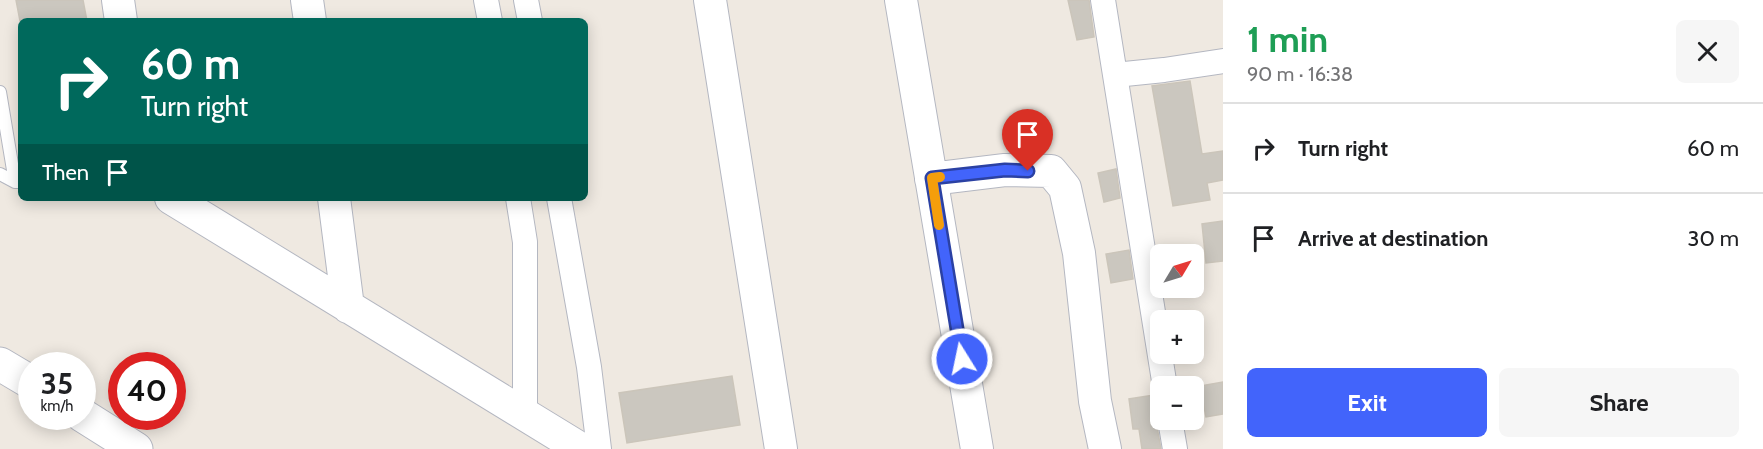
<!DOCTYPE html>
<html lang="en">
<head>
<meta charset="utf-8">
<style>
	:root { --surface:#fff; --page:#f6f6f6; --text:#202124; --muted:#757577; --line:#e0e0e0; --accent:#4264fb }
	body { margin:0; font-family:Cabin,sans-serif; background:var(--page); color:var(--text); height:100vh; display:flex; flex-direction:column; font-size:22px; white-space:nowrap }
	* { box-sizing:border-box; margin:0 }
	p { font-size:20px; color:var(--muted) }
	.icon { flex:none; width:33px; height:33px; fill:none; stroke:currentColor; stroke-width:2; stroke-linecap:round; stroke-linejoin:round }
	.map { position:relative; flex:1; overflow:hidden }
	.sheet { display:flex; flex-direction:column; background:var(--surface); width:540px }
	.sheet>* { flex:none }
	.hud { position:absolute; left:18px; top:18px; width:570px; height:183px; border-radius:9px; box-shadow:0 3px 15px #0003; background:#00695c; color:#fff; overflow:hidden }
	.needle { width:39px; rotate:52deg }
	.fabs { position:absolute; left:1150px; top:244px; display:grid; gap:12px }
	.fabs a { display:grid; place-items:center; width:54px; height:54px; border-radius:9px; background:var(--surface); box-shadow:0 3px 15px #0003; font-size:30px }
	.speed { position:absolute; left:18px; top:352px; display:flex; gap:12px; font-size:30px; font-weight:700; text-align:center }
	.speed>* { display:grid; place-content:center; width:78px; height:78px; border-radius:50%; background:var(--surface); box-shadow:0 3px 15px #0003; line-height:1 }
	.speed small { font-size:15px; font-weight:400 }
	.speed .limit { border:9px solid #d22; background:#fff; color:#111 }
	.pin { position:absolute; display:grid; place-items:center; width:51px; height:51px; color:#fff; margin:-62px -26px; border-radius:50% 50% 50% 0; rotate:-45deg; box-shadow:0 0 6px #0007 }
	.pin .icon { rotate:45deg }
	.me { position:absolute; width:66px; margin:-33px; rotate:350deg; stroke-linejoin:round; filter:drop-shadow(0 0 4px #0008) }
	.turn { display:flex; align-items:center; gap:21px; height:126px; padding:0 24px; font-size:27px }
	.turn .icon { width:78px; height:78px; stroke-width:2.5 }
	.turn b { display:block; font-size:42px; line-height:51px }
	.then { display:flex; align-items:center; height:57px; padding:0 24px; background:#0003; gap:12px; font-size:22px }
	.round { display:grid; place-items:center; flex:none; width:63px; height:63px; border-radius:9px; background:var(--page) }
	.overview { display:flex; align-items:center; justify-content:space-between; height:102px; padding:0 24px }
	h1 { font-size:36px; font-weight:800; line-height:45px; color:#1e9e55 }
	.primary-button { display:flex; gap:12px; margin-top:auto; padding:12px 24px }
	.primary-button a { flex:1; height:69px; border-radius:9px; background:var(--accent); color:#fff; font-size:24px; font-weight:800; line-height:69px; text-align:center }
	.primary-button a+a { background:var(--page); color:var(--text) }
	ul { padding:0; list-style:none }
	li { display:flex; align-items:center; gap:18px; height:90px; padding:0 24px; border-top:2px solid var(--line) }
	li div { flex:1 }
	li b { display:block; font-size:22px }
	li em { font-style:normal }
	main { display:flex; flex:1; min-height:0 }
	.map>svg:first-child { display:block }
	.building { fill:#cbc7bf; stroke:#cbc5ba; stroke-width:1.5 }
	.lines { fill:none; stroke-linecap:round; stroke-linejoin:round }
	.service-casing { stroke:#b4b7c1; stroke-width:14 }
	.minor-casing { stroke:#b4b7c1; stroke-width:26 }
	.tertiary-casing { stroke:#b4b7c1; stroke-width:34 }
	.secondary-casing { stroke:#b4b7c1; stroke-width:35 }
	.service { stroke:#fff; stroke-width:12 }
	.minor { stroke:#fff; stroke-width:24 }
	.tertiary { stroke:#fff; stroke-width:32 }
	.secondary { stroke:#fff; stroke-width:33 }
	.route-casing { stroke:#2b41a3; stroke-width:15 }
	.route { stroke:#4264fb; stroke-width:10 }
	.slow { stroke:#f59e0b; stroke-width:10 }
</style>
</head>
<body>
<main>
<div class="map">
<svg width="1223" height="449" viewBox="0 0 1223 449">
	<rect width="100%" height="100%" fill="#efe9e1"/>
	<!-- building -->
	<path class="building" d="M16,0H83L87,21H20Z
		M1068,0H1089L1094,37L1077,40Z
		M1190,81L1202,154L1223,151V180L1207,183L1210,200L1173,206L1152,86Z
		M1116,169L1120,198L1104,202L1098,173Z
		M1223,221V261L1206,263L1202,224Z
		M1129,250L1133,279L1111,283L1106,254Z
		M732,376L740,425L627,443L619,393Z
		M1223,382V414L1206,417L1200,386Z
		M1154,395L1161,400V409L1157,415L1156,422L1161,449H1142L1139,429H1133L1129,399Z"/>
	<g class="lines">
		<defs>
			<path id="service" d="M0,92L15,182
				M0,174L15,182H20"/>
			<path id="minor" d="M486,0L490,21
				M526,0L530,21
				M1103,0L1165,387
				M1115,75L1164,70L1223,61
				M518,198L525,242V415
				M559,198L589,367L599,449
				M1170,420L1175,449"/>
			<path id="tertiary" d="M118,0L121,21
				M307,0L310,21
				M710,0L781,449
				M901,0L977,449
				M931,179L1005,170L1051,171L1065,188L1079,253L1095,401L1105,449
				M171,198L581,449
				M334,198L348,307"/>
			<path id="secondary" d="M0,364L32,383
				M82,415L136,449"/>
		</defs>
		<!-- service casing -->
		<use href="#service" class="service-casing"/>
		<!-- minor casing -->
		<use href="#minor" class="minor-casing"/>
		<!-- tertiary casing -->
		<use href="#tertiary" class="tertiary-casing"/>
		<!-- secondary casing -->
		<use href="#secondary" class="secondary-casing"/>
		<!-- service -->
		<use href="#service" class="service"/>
		<!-- minor -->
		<use href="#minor" class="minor"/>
		<!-- tertiary -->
		<use href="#tertiary" class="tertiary"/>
		<!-- secondary -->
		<use href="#secondary" class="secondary"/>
	</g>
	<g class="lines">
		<defs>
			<path id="route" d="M962,359L932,178L1005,170L1028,171"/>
		</defs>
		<!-- route casing -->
		<use href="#route" class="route-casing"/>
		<!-- route -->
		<use href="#route" class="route"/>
		<!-- slow -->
		<path class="slow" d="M939,225L932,178L940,177"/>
	</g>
</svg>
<div class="fabs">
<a><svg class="needle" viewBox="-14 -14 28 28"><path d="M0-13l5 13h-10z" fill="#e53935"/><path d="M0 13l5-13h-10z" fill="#757577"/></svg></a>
<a>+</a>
<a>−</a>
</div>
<div class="speed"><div>35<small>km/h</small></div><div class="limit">40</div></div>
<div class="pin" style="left:1028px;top:171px;background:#d93025"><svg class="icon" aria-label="arrive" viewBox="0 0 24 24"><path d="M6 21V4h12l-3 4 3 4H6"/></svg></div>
<svg class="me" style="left:962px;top:359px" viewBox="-20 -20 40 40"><circle r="17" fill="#4264fb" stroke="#fff" stroke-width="3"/><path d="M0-11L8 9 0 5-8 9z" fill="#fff"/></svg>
<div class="hud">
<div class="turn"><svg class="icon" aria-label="right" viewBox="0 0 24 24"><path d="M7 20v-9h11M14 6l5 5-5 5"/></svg><div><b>60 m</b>Turn right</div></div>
<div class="then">Then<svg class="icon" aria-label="arrive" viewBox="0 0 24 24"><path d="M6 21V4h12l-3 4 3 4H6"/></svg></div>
</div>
</div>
<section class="sheet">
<div class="overview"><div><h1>1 min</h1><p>90 m · 16:38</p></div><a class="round"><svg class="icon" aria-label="close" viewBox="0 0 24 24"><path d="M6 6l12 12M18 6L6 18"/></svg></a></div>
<ul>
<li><svg class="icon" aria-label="right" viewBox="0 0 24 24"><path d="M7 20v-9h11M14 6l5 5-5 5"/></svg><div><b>Turn right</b></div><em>60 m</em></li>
<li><svg class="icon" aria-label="arrive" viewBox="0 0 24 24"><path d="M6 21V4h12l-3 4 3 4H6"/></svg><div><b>Arrive at destination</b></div><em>30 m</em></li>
</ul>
<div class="primary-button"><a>Exit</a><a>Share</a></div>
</section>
</main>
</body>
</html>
